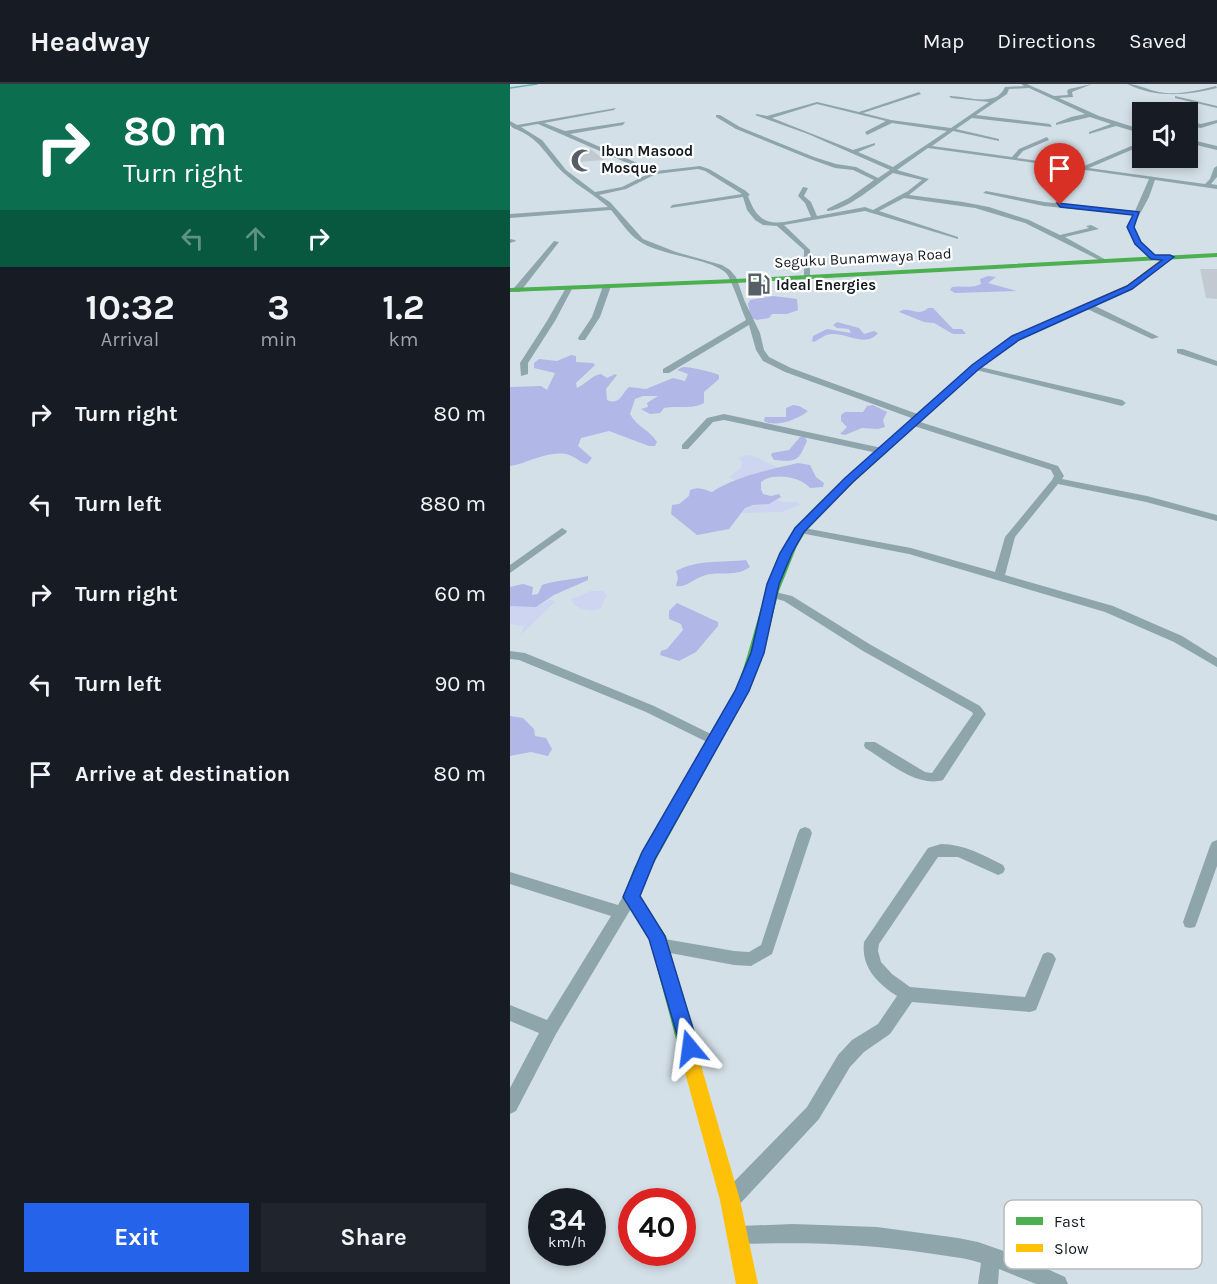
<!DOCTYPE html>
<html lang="en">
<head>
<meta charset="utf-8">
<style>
	:root { --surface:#171b24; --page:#20242c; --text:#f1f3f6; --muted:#9ea1a6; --line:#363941; --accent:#2563eb }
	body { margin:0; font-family:Karla,sans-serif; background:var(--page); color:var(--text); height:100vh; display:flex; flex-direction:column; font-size:22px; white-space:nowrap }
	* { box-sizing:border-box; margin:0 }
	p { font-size:20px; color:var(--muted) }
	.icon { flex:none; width:33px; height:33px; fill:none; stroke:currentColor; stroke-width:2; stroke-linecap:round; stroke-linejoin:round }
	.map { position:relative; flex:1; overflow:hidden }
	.sheet { display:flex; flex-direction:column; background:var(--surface); width:510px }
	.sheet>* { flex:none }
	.top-card { background:#0b6e4f; color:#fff; overflow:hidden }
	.tools { position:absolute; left:622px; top:18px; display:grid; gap:12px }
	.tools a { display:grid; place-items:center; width:66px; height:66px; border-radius:0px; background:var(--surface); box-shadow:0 3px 9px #0003; font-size:30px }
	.speed { position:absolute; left:18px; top:1104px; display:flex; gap:12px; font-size:30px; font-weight:700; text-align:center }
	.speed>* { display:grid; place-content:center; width:78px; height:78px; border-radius:50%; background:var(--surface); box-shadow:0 3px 9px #0003; line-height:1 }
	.speed small { font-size:15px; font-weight:400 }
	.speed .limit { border:9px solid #d22; background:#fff; color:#111 }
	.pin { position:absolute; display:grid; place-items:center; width:51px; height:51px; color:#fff; margin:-62px -26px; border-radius:50% 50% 50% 0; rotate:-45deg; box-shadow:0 0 6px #0007 }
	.pin .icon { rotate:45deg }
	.me { position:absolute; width:66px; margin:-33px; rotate:344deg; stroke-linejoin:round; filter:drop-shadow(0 0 4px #0008) }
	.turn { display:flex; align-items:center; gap:21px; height:126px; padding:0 24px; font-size:27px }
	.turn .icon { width:78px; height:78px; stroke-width:2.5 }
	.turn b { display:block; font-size:42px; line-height:51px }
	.lanes { display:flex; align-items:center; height:57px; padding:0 24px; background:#0003; justify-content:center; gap:30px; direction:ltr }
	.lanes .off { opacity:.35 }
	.eta { display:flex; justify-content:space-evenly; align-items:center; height:102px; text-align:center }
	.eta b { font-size:36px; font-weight:700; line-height:42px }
	.button { display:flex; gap:12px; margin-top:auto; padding:12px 24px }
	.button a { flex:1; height:69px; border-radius:0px; background:var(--accent); color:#fff; font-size:24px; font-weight:700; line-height:69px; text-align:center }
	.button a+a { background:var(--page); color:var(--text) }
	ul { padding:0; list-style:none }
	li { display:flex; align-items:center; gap:18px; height:90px; padding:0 24px }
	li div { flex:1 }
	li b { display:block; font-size:22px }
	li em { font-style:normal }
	header { display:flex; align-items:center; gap:36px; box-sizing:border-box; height:84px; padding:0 30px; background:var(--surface); border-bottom:2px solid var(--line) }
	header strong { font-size:28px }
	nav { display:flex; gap:33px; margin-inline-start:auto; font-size:21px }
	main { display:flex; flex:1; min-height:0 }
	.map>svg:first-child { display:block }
	.green { fill:#ced5f1 }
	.forest { fill:#b1b7e6 }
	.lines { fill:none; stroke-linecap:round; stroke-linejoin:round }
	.stream { stroke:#68b2b2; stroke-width:1.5 }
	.building { fill:#c2c9d1 }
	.street { fill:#8fa5ac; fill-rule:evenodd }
	.fast { fill:#4caf50; fill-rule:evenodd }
	.slow { fill:#ffc107; fill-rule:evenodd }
	.route { fill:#2563eb; stroke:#184099; stroke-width:1.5 }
	.labels { text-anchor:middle; stroke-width:4.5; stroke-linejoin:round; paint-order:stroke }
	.far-poi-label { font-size:15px; font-weight:bold; fill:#131a20; stroke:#fff; text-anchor:start }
	.far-street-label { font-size:15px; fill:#131a20; stroke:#fff }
	.key { fill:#fff; stroke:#b8babc; stroke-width:1.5 }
	.key-label { font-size:16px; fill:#131a20 }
</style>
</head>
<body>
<header>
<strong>Headway</strong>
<nav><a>Map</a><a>Directions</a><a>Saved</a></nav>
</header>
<main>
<section class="sheet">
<div class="top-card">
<div class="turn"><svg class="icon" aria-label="right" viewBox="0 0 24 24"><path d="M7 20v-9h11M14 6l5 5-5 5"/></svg><div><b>80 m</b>Turn right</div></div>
<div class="lanes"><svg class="icon off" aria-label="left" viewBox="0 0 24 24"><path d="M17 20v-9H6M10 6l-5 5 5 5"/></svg><svg class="icon off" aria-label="ahead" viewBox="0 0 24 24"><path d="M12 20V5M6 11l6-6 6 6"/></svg><svg class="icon" aria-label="right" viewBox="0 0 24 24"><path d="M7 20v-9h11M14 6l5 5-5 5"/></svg></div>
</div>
<div class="eta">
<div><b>10:32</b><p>Arrival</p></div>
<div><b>3</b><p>min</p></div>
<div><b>1.2</b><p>km</p></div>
</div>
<ul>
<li><svg class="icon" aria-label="right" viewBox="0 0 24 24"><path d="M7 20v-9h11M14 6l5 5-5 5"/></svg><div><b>Turn right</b></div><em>80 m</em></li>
<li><svg class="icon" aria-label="left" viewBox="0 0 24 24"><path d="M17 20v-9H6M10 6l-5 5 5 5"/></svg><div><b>Turn left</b></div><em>880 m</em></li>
<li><svg class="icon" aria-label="right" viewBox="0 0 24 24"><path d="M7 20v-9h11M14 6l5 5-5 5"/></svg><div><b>Turn right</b></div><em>60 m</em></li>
<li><svg class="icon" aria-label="left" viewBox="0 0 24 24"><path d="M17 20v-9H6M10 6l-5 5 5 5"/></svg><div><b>Turn left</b></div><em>90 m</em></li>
<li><svg class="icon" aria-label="arrive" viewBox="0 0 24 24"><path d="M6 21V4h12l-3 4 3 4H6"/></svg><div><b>Arrive at destination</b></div><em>80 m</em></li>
</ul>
<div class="button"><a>Exit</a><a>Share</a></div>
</section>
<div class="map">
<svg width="707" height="1200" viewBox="0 0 707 1200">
	<rect width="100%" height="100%" fill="#d4e0e8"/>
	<!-- green -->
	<path class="green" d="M239,371C251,374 259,380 270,384L245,389L226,397L219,393L231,384L232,379L229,373Z
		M266,416L274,418H287L290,421L271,428L231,429C240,416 255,425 266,416Z
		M81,507H92L97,511L91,524C81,529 72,526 63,520L62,515Z
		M40,515L45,518L11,551L14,542L0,540V522C15,521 27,526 40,515Z"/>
	<!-- forest -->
	<path class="forest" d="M478,192L486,193L478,199L507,207L445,209L440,206L442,203C451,201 462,205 471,200L470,195Z
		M263,212L287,215L288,226L277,230H262L259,234L247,236L241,234L238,220L240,216Z
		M418,224H423L443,245H452L456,250H443L424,239L414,238L389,228C398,221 408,234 418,224Z
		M327,238L349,244L354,250L364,247L368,249C356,264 338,249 322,250C315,250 310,255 304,258L302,257L303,252L317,245L341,249L339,245L327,244L323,241Z
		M61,271L66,272V278L83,279L85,281L66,299L67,304C76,300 82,291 91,290L97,294L105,290L107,291L96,305L97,316C110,322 112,309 119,303L136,305L163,294L175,297L178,290L167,286L173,283C181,283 203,288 209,291V295L194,308V319C181,326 167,321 154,324L150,329L140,330L131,325L138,323L137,319L148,312H133L125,315L120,330C127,343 140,346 147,358L145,362H139L99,347L71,354L68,362L82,374L77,380C69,378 65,372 56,370C36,367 19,379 0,382V303L31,302L37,306L45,289L24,284V279L29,275L47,277Z
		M283,321L289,322L298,327C289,335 265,344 254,337L255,333H276V324Z
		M363,321L377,328L373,336L375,343L368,345L352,344L335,351L330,350L337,343L331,337V331L335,328H353L357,322Z
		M290,353H295L297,357C288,377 288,378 264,376L261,371L262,369L279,366Z
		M288,379L300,381L306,393L314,399L313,403L300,404C291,393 263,388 251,398V405L253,410L261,412L269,410L271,413L259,420L243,421L235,424L219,445L187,451L161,430L162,421L169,420L179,412L180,406C190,402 194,406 202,408C225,393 261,385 288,379Z
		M236,476L240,483C225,494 209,486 193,492C183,495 176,504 166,502L168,494L166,487C188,475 212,479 236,476Z
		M78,492V496L44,511L26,523L0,522V503L13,500L23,503L22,511L28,510L32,501C47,496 62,496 78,492Z
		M167,519L208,538V542L186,568L169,577L150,571L151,567L157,565L173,546L171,540L159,535V527Z
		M0,632L13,634L24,645L25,652L36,654L42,665L38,672L21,668L0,672Z"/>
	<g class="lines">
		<!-- stream -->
		<path class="stream" d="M0,4L27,0"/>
	</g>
	<!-- building -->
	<path class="building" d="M79,65L82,66L94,76L68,78V66Z
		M690,185H707V215L696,214Z"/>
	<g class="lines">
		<!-- street -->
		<path class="street" d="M511,0H517L544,12L558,11L557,7L559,5L582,0L562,8L563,13L549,14L589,32L633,46V50L606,42L579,50V48L601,40L580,33L546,41V39L561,33L575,30L519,4L499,5L497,10L466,31L540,40L542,43L462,34L446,45L489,55V57L443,47L422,62L502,73L509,65L537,53L539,56L513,67L507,74L572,83L633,57V61L579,84L695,100L700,95L704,84L707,82V93L701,100L707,101V105L645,96L639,113L623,143L631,158L646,174L643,176L626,160L617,143L624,131L534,122L473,109L476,107L534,118L625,127L639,95L418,64L387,86L419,95L399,111L453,118L479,123L519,136L550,151L579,144L576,142L581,141L589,145L555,153L598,177L593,178L515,139L465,124L394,114L369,127L448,153V155L355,127L274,141L300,166V193L297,195L294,193V166L267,142L253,141L245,136L237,126L233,113L160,124L162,121L232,110L195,87L188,85L146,90L116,105L89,111L100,118L133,155L166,168L212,181L220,186L226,193L235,218L250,249L254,266L259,273L281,284L413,332V336H407L275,288L253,277L246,266L239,241L159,289H153V285L236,236C232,227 221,194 216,189C200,174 150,172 129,157C118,150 109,135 101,126L0,134V130L98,123C85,111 69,103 56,91C35,73 33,55 3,44L0,41V37L7,41L106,24L104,26L34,39L55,47L115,38L113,41L60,50L146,87L190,82L199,85L236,107L240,111L238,112C251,149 270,138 301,133L295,119L288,112L293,103L298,104L294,112L301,118L307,132L355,123L363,126L398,107L412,96L383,89C367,100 336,127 317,127V125L339,114L364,96L343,86L325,84L300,75L226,45L206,33V31H210L230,43L304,73L326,80L346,83L368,94L380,86L298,50L245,31L247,30L257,32L307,18L349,28L409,8L411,10L353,29L381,36L441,44L479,18L441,14L439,12C457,12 486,24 495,3L514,2ZM307,20L376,37L355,48L357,51L382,39L437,47L383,83L348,68L365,61V59L343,66L262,34ZM28,40L140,89L112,103L85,108L56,86L32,56L11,43Z
			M617,0C628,0 638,6 649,8C667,12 689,6 706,2L707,4C676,12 646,14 617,0Z
			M665,12L707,22V24L665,14Z
			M656,24L658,26L642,28V27Z
			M707,36V39L691,44L678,42V38L691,40Z
			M678,55L707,62V66L678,59Z
			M0,155L5,156L6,157L0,159Z
			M44,157L49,158L10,208H4V204Z
			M97,200L101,202L90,233L75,256H69L68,254L82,233L93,202Z
			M57,202L63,203L45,237L18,279V290L11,292L10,279L37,237Z
			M575,220H581L649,253L642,255L575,224Z
			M667,265H673L707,277V282L667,269Z
			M462,281L612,316L616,319L612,322L462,285Z
			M214,330L372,364L377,367L372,370L214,336L203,338L178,365H172V361L197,334Z
			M404,336L548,382L554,392L552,395L637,412L707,431V437L636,418L548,400L505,453L495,491L603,522L672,552L707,574V583L664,558L595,528L399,470L285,448V444L289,443L401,464L485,488L495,453L542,396L544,392L541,386L401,341L400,339Z
			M52,444L57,447L56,449L0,489V481Z
			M261,507L282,512L361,561L470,622L476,630L433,696C407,704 377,677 355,664L354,661L355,658H365L415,688L422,689L463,630L462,628L353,567L274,517L257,512L256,510Z
			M0,567L15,569L144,622L209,654L211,657L209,660H201L136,628L9,576L0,575Z
			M295,743L300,745L302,749L262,870L241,882L224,881L144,866L141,861L144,856L149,854L224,867L239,868L251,861L288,749L290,745Z
			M707,756V782L687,838L685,843L680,844L675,843L673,838L700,762L702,758Z
			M431,760C454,760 473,771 493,781L495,785L493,789L488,791L448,773H428L369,860L368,867L371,878L382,890L400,903L515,913L533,870L538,868L543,870L546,875L526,926L520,928L402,918L380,950L354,968L340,983L309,1035L227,1123L220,1125L213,1123L211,1116L213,1109L297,1023L328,971L342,956L368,940L387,912C367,899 351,883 354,858L418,764Z
			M0,788L108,821C113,813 115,805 126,809L128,813L46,950L6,1027L0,1030V1004L29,949L0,937V921L37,936L101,832L0,800Z
			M283,1140L367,1143L448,1154L468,1158L511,1173L555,1193L558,1200H526L489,1185L488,1200H468L471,1179C453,1173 435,1172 417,1169C352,1159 294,1158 229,1160L222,1158L220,1151L222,1144L229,1142Z"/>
		<!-- fast -->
		<path class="fast" d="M707,169V173L225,199L0,208V204L225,195Z
			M315,416L320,419L299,442L287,462L269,507L250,579L240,605L138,790L130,812L156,852L192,985L190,991L183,994L176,991L174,985L139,854L113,813L124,784L226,605C244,559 251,508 274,464C283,446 297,431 311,417Z"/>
		<!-- slow -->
		<path class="slow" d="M657,171L664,173L623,205L508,256L468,285L319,421H311V417L462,281L502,252L617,201Z
			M183,976L190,979L192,985L230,1116L248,1200H226L210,1116L174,985L176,979Z"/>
	</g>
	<!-- route -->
	<path class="route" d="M547,119L629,128L624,143L631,158L645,171H660L664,173L622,205L509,256L469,285L343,398L294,448L282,469L269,500L254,569L239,607L145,775L130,812L155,852L189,964L186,971L180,973L173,971L139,855L113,813L132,768L225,607L241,569L257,500L270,469L285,444L335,394L462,281L502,252L617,202L652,176L641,175L625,160L617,143L623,131L550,123Z"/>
	<!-- icons -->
	<defs>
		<symbol id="mosque-bare" viewBox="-9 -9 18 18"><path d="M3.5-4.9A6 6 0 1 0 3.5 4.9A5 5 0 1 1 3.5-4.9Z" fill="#575f66" stroke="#fff" stroke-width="2.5" paint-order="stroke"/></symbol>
		<symbol id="fuel-bare" viewBox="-9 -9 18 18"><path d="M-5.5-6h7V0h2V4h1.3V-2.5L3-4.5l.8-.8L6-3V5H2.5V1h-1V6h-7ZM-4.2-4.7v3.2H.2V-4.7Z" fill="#575f66" stroke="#fff" stroke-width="2.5" paint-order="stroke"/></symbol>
	</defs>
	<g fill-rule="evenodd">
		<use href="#mosque-bare" x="56" y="60" width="33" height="33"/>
		<use href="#fuel-bare" x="232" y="184" width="33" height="33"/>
	</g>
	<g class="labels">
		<!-- far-poi labels -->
		<g class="far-poi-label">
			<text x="91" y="72">Ibun Masood<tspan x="91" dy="17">Mosque</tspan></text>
			<text x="266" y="206">Ideal Energies</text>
		</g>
		<!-- far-street labels -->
		<g class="far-street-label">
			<text transform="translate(353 174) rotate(-3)" y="5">Seguku Bunamwaya Road</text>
		</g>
	</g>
	<!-- legend -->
	<rect x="494" y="1116" width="198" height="69" rx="9" class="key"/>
	<rect x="506" y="1133" width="27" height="8" fill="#4caf50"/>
	<rect x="506" y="1160" width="27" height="8" fill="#ffc107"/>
	<g class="key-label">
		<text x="544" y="1143">Fast</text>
		<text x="544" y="1170">Slow</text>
	</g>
</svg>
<div class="tools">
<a><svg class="icon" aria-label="sound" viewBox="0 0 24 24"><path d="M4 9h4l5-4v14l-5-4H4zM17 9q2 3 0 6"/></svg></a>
</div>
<div class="speed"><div>34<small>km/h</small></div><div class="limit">40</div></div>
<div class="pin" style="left:550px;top:121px;background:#d93025"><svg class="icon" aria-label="arrive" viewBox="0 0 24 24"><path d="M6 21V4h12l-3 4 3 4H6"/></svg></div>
<svg class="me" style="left:180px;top:964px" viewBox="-20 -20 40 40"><path d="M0-17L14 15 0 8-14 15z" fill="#2563eb" stroke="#fff" stroke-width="4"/></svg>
</div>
</main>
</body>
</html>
